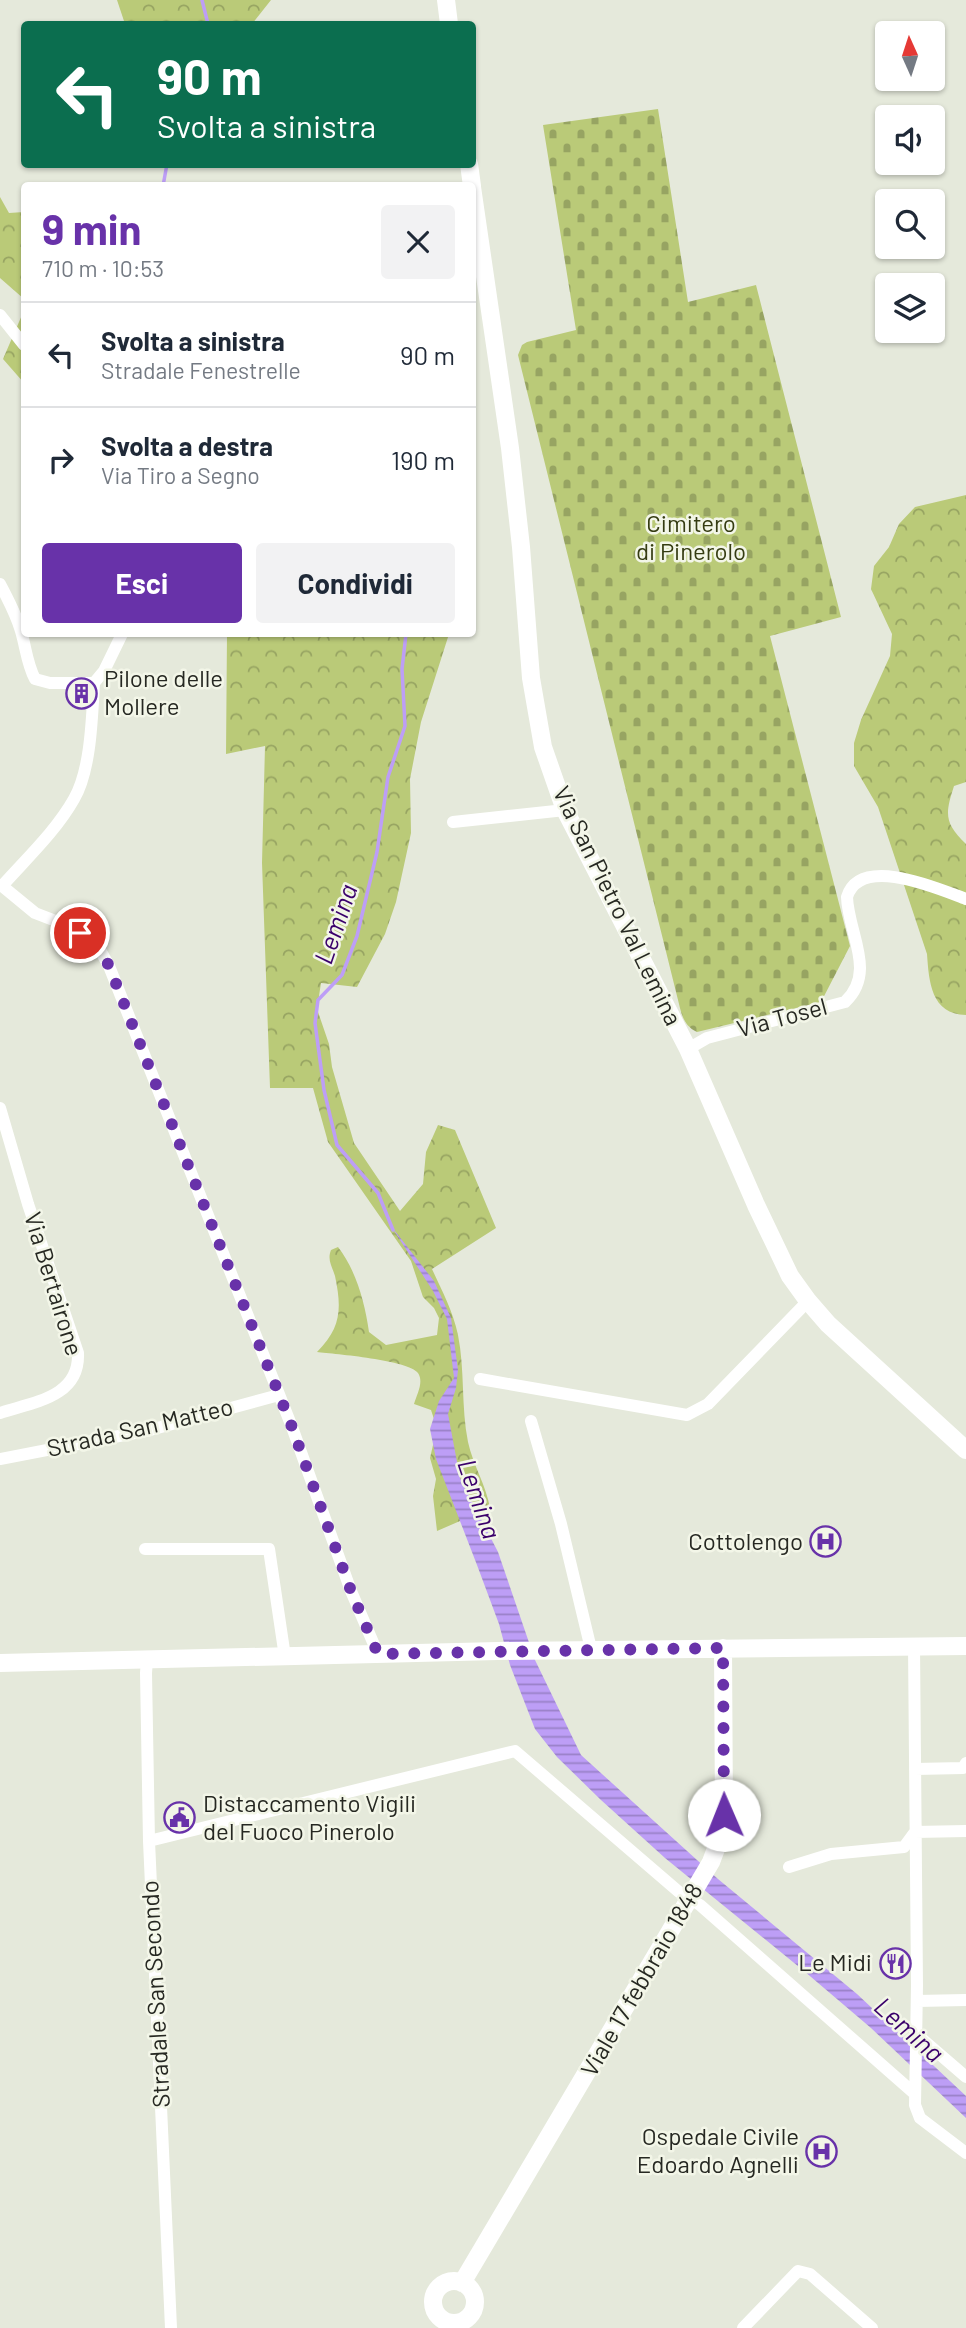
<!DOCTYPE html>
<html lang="it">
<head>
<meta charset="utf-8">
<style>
	:root { --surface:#fff; --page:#f2f2f3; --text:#1f2937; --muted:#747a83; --line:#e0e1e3; --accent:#6832a9 }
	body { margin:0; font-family:Barlow,sans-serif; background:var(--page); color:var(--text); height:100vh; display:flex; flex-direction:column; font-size:26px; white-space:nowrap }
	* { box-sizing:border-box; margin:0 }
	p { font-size:23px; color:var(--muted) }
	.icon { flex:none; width:38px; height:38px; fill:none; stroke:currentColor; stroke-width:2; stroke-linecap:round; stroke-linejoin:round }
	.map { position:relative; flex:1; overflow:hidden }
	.side { position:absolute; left:21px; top:182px; width:455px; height:455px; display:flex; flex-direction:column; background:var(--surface); border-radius:7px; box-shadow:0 2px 5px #0004 }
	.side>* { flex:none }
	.banner { position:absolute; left:21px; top:21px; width:455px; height:147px; border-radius:7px; box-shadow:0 2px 5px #0004; background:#0b6e4f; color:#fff; overflow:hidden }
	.needle { width:46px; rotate:357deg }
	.buttons { position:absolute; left:875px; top:21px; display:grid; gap:14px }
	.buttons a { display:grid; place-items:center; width:70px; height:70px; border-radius:7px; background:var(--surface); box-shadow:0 2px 5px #0004; font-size:35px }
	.pin { position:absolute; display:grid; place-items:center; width:60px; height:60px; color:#fff; margin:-30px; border:4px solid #fff; border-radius:50%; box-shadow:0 2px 7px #0007 }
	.me { position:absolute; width:77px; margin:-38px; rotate:359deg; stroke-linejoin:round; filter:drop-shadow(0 0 5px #0008) }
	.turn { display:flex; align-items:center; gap:24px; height:147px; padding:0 21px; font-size:32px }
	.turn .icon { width:91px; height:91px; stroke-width:2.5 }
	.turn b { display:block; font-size:49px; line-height:60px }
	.round { display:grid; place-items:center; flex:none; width:74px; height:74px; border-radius:7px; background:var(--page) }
	.headline { display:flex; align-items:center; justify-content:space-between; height:119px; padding:0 21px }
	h1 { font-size:42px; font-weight:700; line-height:52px; color:var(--accent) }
	.button { display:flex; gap:14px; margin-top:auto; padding:14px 21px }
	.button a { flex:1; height:80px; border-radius:7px; background:var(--accent); color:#fff; font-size:28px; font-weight:700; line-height:80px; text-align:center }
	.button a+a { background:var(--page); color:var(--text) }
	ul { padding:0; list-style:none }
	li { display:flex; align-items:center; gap:21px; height:105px; padding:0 21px; border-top:2px solid var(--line) }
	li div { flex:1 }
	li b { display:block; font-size:26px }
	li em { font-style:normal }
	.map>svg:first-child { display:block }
	.forest { fill:url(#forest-crowns) }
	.cemetery { fill:url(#cemetery-stones) }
	.water { fill:url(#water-rules) }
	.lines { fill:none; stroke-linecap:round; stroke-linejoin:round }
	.stream { stroke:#bd9ef6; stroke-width:3.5 }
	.street { stroke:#fff; stroke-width:12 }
	.secondary { stroke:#fff; stroke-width:18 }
	.route { stroke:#6832a9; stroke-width:12; stroke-dasharray:0 21.6 }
	.labels { text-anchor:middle; stroke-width:5; stroke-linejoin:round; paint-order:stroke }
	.park-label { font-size:24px; fill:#353c12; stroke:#f3f6e8 }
	.poi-label { font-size:24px; fill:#262822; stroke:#f3f6e8; text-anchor:end }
	.street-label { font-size:24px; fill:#262822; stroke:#f3f6e8 }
	.water-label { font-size:26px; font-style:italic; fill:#3a006b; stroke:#f3f6e8 }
</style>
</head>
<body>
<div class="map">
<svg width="966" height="2328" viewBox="0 0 966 2328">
	<defs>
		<pattern id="forest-crowns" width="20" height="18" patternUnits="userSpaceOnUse" patternTransform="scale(1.75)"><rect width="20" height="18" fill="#baca78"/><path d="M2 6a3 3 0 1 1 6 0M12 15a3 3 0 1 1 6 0" fill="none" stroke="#97a462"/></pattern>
		<pattern id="cemetery-stones" width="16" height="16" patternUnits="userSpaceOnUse" patternTransform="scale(1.75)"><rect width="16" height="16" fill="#baca78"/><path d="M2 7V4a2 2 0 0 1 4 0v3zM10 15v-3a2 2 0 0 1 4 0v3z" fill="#97a462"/></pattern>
		<pattern id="water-rules" width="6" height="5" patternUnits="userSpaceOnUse" patternTransform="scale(1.75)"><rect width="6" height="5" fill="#bd9ef6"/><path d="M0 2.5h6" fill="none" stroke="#9981c7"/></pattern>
	</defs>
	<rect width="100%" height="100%" fill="#e5e9db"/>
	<!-- forest -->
	<path class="forest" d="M117,0H271L252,24H125Z
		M0,197L9,213L24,212V299L0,278Z
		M22,315H24V383L3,359Z
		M966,495V782L954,786C945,814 944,823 966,844V1015C931,1014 929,982 927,954L878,807L854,766V743L861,720L890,656L892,634L871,589L874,566L889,547L899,524L915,507Z
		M227,634H449L421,722L410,779L411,833L396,902L385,934L357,987L321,983L317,1009L329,1044L332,1067L354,1143L400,1211L423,1184L426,1152L438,1125L455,1130L496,1228L432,1269C442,1291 453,1311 458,1335C465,1370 461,1407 468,1442C473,1465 486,1485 490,1508L437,1531L433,1496L436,1479L430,1458L437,1428L431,1410L414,1404C417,1394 424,1382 418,1373C409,1360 335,1354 317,1352C341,1328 342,1309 335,1276C332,1266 327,1260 331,1250L338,1247C356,1270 365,1303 369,1332L386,1345L437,1335L439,1318L434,1308L423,1297L411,1261L328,1142L313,1088H270L262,863L265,746L226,754Z"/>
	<!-- cemetery -->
	<path class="cemetery" d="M658,109L688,302L756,285L841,617L770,636L850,946L821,1002L697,1032C682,1025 681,1011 677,996L518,355L522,345L527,342L576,330L543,125Z"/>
	<!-- water -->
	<path class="water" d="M391,1226L434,1281L451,1318L458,1370L456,1388L448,1414L460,1478L498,1552L535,1660L581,1755L718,1879L857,1994L966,2096V2118L871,2028L804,1971L665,1858L601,1800L557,1757L535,1729L510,1665L499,1624L477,1565L436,1459L430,1429L439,1401L454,1378L447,1319L433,1291Z"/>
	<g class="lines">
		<!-- stream -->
		<path class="stream" d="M202,0L208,24
			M163,186L167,164
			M393,1230L378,1193L337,1145L324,1090L315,1023L318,1000L342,975L357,936L377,852L388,777L405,726L402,669L406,634"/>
		<!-- street -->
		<path class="street" d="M0,315L24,345
			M0,584C8,599 16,614 21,631C26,648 27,664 35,679L50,683H94
			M94,683C92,717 91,770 74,799C56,831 26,859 2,886L35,913L66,925L95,941L109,966L292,1427L351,1591L378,1654
			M94,683L104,671L122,634
			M453,822L565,810
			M688,1049L707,1038L845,1002C877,972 848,933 847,897C860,854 939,889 966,899
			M0,1108L28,1204L78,1353C80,1397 34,1402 0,1413
			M480,1379L687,1415L708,1404L808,1301
			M531,1421L561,1524L591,1649
			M0,1459L150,1430L279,1395
			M145,1549H269L285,1657
			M914,1645L917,1985L915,2105L920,2118L966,2153
			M147,1660L146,1673L149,1841L171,2328
			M915,1769L963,1768L966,1763
			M149,1841L515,1751L679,1892L700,1905L915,2094
			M789,1867L831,1854L904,1847L915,1832L966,1831
			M917,2001L966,2000
			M915,2033L966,2077
			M743,2328L798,2271L810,2274L872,2328"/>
		<!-- secondary -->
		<path class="secondary" d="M446,0L449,24
			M469,164L472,186
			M472,187L510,448L521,547L531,678L543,747L565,810L688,1049L756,1205L790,1276L808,1301L828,1324L966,1450
			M0,1663L498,1651L966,1646
			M433 2302a21 21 0 1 1 42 0a21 21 0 1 1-42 0Z
			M462,2283L711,1862L720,1838L724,1815L723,1648"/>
	</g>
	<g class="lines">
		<!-- route -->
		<path class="route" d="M80,933L95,941L109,966L292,1427L351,1591L378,1654L723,1648L724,1815"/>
	</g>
	<!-- icons -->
	<defs>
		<symbol id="building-ring" viewBox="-11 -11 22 22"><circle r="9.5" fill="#f3f6e8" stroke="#6832a9" stroke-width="1.5"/><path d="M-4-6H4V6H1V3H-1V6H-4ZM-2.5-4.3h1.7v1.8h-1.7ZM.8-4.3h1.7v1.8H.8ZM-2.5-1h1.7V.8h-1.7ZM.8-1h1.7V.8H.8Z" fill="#6832a9"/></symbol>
		<symbol id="hospital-ring" viewBox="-11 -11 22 22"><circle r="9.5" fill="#f3f6e8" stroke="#6832a9" stroke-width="1.5"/><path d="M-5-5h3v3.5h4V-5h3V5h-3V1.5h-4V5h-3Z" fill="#6832a9"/></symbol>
		<symbol id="civic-ring" viewBox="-11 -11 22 22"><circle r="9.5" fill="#f3f6e8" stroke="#6832a9" stroke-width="1.5"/><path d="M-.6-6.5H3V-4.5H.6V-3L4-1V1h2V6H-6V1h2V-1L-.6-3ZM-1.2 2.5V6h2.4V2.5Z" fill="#6832a9"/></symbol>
		<symbol id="restaurant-ring" viewBox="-11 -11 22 22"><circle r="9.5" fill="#f3f6e8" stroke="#6832a9" stroke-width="1.5"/><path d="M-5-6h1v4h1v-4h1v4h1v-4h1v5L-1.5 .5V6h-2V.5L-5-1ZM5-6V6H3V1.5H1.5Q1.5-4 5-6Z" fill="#6832a9"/></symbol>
	</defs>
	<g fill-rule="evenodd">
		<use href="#building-ring" x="64" y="676" width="35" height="35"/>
		<use href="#hospital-ring" x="808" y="1524" width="35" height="35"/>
		<use href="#civic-ring" x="162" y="1800" width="35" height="35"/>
		<use href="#restaurant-ring" x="878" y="1946" width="35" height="35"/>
		<use href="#hospital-ring" x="804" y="2134" width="35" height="35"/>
	</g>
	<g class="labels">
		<!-- park labels -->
		<g class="park-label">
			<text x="691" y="532">Cimitero<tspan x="691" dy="28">di Pinerolo</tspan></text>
		</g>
		<!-- poi labels -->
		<g class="poi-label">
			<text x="104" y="687" text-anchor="start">Pilone delle<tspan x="104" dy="28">Mollere</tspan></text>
			<text x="803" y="1550">Cottolengo</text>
			<text x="203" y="1812" text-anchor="start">Distaccamento Vigili<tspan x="203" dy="28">del Fuoco Pinerolo</tspan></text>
			<text x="872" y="1971">Le Midi</text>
			<text x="799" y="2145">Ospedale Civile<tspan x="799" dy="28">Edoardo Agnelli</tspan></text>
		</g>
		<!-- street labels -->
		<g class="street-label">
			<text transform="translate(617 906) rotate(64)" y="8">Via San Pietro Val Lemina</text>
			<text transform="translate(782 1018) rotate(-15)" y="8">Via Tosel</text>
			<text transform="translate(53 1284) rotate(73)" y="8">Via Bertairone</text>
			<text transform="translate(140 1428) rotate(-13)" y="8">Strada San Matteo</text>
			<text transform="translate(642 1980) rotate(-60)" y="8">Viale 17 febbraio 1848</text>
			<text transform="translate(156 1994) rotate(-93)" y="8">Stradale San Secondo</text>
		</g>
		<!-- water labels -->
		<g class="water-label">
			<text transform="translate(336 924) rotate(-71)" y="9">Lemina</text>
			<text transform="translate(479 1499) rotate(71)" y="9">Lemina</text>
			<text transform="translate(909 2030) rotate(42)" y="9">Lemina</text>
		</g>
	</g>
</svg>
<div class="buttons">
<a><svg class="needle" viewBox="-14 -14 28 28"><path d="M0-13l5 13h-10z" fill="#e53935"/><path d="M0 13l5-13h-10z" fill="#747a83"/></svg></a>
<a><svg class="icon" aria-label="sound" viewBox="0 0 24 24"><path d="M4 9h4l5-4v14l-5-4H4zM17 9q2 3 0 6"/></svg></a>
<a><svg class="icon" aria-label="search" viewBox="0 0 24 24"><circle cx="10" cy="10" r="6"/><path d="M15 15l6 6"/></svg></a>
<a><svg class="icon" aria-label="layers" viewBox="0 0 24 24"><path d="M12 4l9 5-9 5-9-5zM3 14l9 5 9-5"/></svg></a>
</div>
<div class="pin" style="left:80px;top:933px;background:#d93025"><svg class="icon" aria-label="arrive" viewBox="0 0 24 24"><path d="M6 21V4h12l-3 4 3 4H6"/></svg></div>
<svg class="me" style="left:724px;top:1815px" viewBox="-20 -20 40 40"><circle r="19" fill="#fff"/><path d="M0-13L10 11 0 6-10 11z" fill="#6832a9"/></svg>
<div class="banner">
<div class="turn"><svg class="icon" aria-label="left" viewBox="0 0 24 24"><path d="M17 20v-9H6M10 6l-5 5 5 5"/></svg><div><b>90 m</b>Svolta a sinistra</div></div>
</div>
<section class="side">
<div class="headline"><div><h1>9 min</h1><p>710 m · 10:53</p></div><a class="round"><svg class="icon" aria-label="close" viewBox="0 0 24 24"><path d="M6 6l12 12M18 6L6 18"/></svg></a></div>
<ul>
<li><svg class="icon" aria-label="left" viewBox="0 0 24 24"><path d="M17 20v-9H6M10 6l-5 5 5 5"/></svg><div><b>Svolta a sinistra</b><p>Stradale Fenestrelle</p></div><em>90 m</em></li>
<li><svg class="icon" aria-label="right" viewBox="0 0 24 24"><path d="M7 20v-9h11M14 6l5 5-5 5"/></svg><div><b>Svolta a destra</b><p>Via Tiro a Segno</p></div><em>190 m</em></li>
</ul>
<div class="button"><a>Esci</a><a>Condividi</a></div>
</section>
</div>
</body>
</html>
